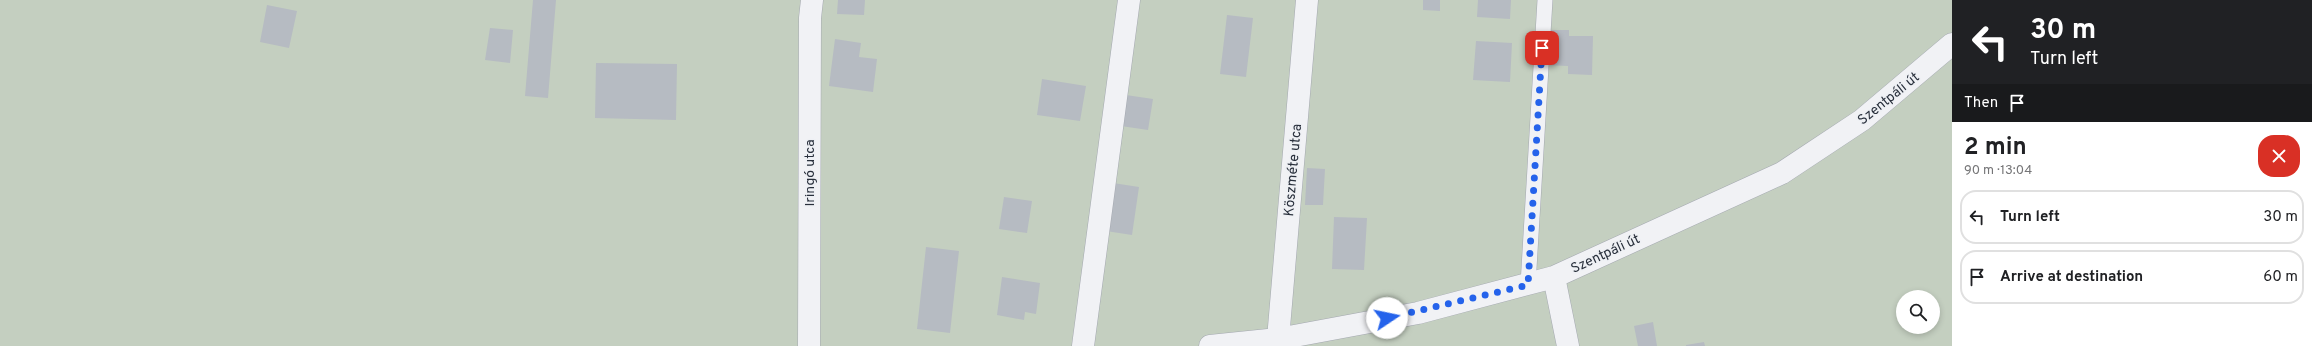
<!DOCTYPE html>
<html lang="en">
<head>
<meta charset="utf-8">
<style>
	:root { --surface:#fff; --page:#f6f6f6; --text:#202124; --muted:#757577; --line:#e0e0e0 }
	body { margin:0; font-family:Overpass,sans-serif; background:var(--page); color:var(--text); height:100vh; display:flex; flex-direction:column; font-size:15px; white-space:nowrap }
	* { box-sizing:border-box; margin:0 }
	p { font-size:13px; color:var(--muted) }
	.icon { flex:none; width:22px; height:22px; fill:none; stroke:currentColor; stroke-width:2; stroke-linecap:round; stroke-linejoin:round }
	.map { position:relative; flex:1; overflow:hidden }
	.sheet { display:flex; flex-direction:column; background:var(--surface); width:360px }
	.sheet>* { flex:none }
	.top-card { background:#202124; color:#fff; overflow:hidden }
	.fabs { position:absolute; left:1896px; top:290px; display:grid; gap:8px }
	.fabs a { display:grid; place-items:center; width:44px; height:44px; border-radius:50%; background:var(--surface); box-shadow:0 2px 6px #0003; font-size:20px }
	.pin { position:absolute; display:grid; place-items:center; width:34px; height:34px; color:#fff; margin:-17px; border-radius:8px; box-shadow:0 2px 6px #0006 }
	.me { position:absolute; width:44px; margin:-22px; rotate:79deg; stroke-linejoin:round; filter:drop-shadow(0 0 3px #0008) }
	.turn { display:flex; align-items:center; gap:14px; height:84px; padding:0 12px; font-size:18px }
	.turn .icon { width:52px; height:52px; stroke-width:2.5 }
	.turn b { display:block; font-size:28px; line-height:34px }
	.then { display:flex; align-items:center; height:38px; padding:0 12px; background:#0003; gap:8px; font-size:15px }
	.round { display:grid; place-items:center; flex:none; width:42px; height:42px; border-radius:16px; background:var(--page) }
	.summary { display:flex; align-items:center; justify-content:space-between; height:68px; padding:0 12px }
	h1 { font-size:24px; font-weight:700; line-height:30px }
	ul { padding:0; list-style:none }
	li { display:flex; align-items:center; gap:12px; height:54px; margin:0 8px 6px; padding:0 4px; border:2px solid var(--line); border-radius:16px }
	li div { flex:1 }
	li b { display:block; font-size:15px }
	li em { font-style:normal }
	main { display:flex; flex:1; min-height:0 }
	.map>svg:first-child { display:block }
	.green { fill:#c4cfc0; fill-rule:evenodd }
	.building { fill:#b6bbc2 }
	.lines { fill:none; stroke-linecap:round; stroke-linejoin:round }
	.lane-casing { stroke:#a4a8b0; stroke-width:16 }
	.street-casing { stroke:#a4a8b0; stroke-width:23 }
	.lane { stroke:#f1f2f5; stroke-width:15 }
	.street { stroke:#f1f2f5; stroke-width:22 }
	.route { stroke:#2563eb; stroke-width:7; stroke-dasharray:0 12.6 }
	.labels { text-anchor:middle; stroke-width:3; stroke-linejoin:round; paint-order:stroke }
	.street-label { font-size:14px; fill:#29303c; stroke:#eef0f4 }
</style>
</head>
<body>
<main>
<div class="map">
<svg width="1952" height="346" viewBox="0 0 1952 346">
	<rect width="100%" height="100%" fill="#dee1e6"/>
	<!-- green -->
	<path class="green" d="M0,0H1952V346H0ZM1903,297H1933V327H1903Z"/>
	<!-- building -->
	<path class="building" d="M533,0H556L548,98L525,96Z
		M838,0H865L864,15L837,14Z
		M1423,0H1440V11L1423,10Z
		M1478,0H1511L1510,19L1477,17Z
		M267,5L297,11L289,48L260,42Z
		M1227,15L1253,18L1246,77L1220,74Z
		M490,28L513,30L510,63L485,60Z
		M1546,30H1569V36H1593L1592,75L1568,74V66L1545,65Z
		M835,39L861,43L859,57L877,59L873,92L829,86Z
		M1476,41L1512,43L1510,82L1473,80Z
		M596,63L677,64L676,120L595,118Z
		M1042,79L1086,86L1080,121L1037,115Z
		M1126,95L1153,99L1148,130L1121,126Z
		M1307,168L1325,169L1323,205H1305Z
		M1113,183L1139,187L1132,235L1106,231Z
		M1004,197L1032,201L1027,233L999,229Z
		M1334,217L1367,218L1364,270L1332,269Z
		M926,247L959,251L950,333L917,329Z
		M1002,277L1040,283L1036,314L1025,312L1024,320L997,315Z
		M1653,322L1657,346H1638L1634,326Z
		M1704,342L1705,346H1686V345Z"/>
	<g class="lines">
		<defs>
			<path id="lane" d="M1528,285L1545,0"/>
			<path id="street" d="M1554,277L1568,346
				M1278,339L1307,0
				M809,346L810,18L812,0
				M1083,346L1129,0
				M1210,346L1278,339L1418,313L1554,277L1782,173L1862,120L1952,44"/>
		</defs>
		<!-- lane casing -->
		<use href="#lane" class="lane-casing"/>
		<!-- street casing -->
		<use href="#street" class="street-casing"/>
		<!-- lane -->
		<use href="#lane" class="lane"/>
		<!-- street -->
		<use href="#street" class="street"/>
	</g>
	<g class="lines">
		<!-- route -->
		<path class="route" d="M1387,318L1528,285L1542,48"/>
	</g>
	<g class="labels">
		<!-- street labels -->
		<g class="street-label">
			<text transform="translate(1888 98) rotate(-39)" y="5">Szentpáli út</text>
			<text transform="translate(1292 170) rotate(-85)" y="5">Köszméte utca</text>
			<text transform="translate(809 173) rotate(-90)" y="5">Iringó utca</text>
			<text transform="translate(1605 253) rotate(-25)" y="5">Szentpáli út</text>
		</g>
	</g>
</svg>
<div class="fabs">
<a><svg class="icon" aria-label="search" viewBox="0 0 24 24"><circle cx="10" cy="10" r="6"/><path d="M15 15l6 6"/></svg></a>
</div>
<div class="pin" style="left:1542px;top:48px;background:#d93025"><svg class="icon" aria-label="arrive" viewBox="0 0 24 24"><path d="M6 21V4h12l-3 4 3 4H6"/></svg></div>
<svg class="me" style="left:1387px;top:318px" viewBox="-20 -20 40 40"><circle r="19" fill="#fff"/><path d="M0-13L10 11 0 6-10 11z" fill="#2563eb"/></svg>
</div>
<section class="sheet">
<div class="top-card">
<div class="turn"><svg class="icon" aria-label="left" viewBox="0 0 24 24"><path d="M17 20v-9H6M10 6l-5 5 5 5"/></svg><div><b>30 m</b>Turn left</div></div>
<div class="then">Then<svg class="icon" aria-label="arrive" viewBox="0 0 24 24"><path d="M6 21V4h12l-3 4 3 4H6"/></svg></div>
</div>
<div class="summary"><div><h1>2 min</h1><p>90 m · 13:04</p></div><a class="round" style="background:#d93025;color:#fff"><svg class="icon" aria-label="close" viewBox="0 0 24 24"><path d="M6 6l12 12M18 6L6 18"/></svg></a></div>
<ul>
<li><svg class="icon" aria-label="left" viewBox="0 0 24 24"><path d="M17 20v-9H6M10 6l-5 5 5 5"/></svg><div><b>Turn left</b></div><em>30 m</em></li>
<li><svg class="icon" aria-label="arrive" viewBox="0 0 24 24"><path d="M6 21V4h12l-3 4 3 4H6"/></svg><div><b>Arrive at destination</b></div><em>60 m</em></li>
</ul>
</section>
</main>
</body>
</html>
